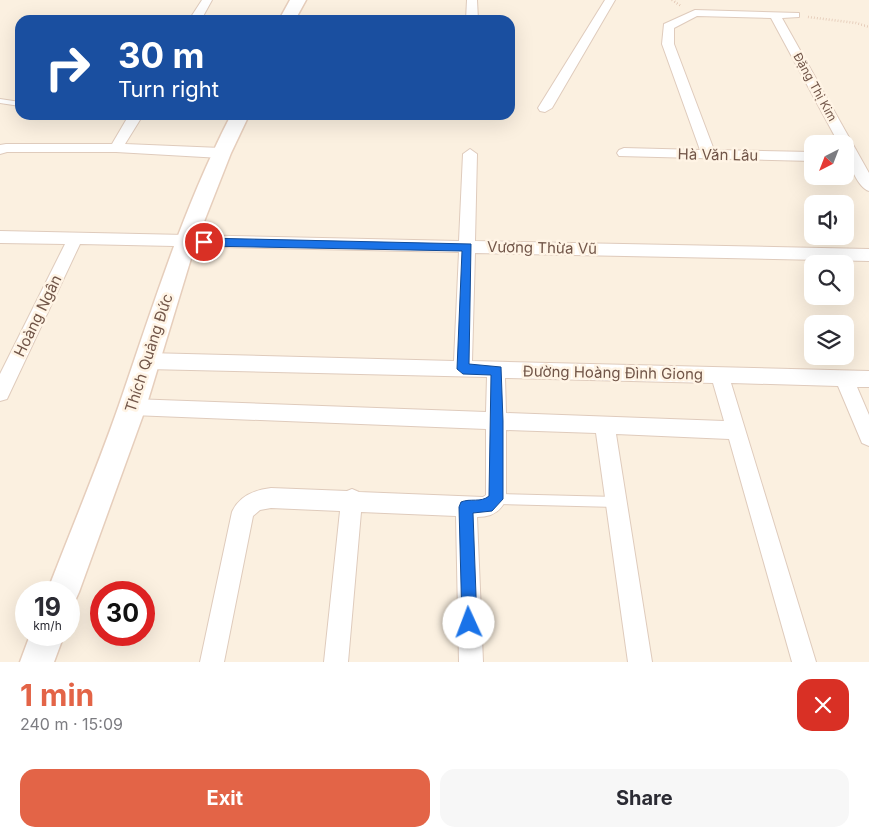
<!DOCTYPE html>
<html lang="en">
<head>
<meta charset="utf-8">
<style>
	:root { --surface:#fff; --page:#f7f7f7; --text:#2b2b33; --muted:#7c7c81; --accent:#e36447 }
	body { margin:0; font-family:Inter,sans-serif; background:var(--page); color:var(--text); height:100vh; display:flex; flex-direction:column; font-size:19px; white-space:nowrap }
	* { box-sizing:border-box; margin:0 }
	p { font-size:16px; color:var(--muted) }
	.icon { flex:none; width:28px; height:28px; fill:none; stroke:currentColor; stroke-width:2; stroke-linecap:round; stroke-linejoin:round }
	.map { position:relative; height:662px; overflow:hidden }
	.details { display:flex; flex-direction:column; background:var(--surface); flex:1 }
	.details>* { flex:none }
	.guide { position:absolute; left:15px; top:15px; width:500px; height:105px; border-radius:15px; box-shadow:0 5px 20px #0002; background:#1a4fa0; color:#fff; overflow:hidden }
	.needle { width:32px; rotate:222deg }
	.tools { position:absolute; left:804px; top:135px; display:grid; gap:10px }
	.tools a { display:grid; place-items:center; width:50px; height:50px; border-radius:10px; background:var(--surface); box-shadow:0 5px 20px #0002; font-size:25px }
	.speed { position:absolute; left:15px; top:581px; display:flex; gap:10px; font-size:25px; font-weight:700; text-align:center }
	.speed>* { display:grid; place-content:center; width:65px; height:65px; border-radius:50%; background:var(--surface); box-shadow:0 5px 20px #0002; line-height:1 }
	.speed small { font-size:12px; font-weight:400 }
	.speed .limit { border:8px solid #d22; background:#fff; color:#111 }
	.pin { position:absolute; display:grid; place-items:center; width:42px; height:42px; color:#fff; margin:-21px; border:2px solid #fff; border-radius:50%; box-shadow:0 1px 5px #0007 }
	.me { position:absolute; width:55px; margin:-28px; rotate:358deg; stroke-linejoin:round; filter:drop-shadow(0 0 4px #0008) }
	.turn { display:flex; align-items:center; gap:18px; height:105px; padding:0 20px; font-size:22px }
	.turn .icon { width:65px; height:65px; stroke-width:2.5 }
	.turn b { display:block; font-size:35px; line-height:42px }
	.round { display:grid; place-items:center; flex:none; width:52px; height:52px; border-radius:15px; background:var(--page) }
	.summary { display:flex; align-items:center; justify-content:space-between; height:85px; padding:0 20px }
	h1 { font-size:30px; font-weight:700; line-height:38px; color:var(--accent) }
	.primary-button { display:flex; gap:10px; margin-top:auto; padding:10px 20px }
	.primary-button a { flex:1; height:58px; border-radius:15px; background:var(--accent); color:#fff; font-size:20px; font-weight:700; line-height:58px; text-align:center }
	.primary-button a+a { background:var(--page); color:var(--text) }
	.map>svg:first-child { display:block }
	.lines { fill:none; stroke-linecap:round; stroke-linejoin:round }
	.lane-casing { stroke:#dfcbbc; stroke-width:2 }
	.street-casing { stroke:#dfcbbc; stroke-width:2 }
	.secondary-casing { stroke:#e6cebc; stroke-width:3 }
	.path { stroke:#d4b09c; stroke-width:2.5; stroke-dasharray:0.5 2.5; stroke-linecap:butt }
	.lane { fill:#fff; fill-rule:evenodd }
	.street { fill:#fff; fill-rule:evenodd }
	.secondary { fill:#fff; fill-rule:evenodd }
	.route { fill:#1a73e8; stroke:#114b97 }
	.labels { text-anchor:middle; stroke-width:5; stroke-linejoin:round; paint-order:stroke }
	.far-street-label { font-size:12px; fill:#715548; stroke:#fff4e5 }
	.street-label { font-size:15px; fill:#715548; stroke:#fff4e5 }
</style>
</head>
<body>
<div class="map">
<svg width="869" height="662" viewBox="0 0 869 662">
	<rect width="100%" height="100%" fill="#fbf0e0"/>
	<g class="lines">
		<defs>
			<path id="lane" d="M0,99L20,102V106L0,103Z
				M104,115H121L124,117C120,120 108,118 104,115Z
				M496,494L616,497L620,498L621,502L620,506L616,507L496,504L492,503L491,499L492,495Z"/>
			<path id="street" d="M202,0H212L201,20H189Z
				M467,0H477L478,20H466Z
				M605,0H615L552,108L545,112L540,111L538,108Z
				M695,10L799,13V17L782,18L869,173V191C857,188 845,156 845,144H839L771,18L697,16L674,28V44L714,150L812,152V161L619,156L617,153L619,150L624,148L700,150L662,44L664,24Z
				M129,115H143L125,144L221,148L228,153L221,158L116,152H7L0,154V145L6,144H112Z
				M470,149L477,154L475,241L869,249V261L475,253L472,361L869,371V387H857L869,415V446L862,443L838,386L731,383L816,662H792L729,439L616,434L652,662H628L596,433L506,430V499C501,512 491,517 477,517L483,662H459L456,516L361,512L348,662H324L340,511L271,508L260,510L253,516L224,662H200L232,512C239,496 254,490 271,488L347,491L352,489L359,492L483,497L486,495V429L132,415L125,413L122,407L125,401L132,399L486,412L487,377L147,369L141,366L138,361L141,356L147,353L454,361L459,252L80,244L7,399L0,401V374L65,244L0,243V231L459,241L463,154ZM505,378L713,383L724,421L506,413Z"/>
			<path id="secondary" d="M290,0H306L295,20H279Z
				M231,115H249L231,153L196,242L146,407L79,592L74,603L69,606V592H47C71,530 97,468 119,405C153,306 183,208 231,115Z
				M30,635H64L54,662H20Z"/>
		</defs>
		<!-- lane casing -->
		<use href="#lane" class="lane-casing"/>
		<!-- street casing -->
		<use href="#street" class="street-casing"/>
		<!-- secondary casing -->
		<use href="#secondary" class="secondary-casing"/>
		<!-- path -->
		<path class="path" d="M672,0L681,6
			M808,17L856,23L869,27"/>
		<!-- lane -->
		<use href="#lane" class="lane"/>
		<!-- street -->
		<use href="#street" class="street"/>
		<!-- secondary -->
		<use href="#secondary" class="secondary"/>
	</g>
	<!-- route -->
	<path class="route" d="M204,238L471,244L469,364L501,367L503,421V499L492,511L473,513L477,623L475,628L469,631L464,628L462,623L459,507L461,502C470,498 481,503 489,496L491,375L463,374L457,369L462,251L204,246L199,242Z"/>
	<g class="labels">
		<!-- far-street labels -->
		<g class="far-street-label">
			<text transform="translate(815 87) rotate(61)" y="4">Đặng Thị Kim</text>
		</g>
		<!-- street labels -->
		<g class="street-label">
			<text transform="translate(718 155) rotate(1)" y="5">Hà Văn Lâu</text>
			<text transform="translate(542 248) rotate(1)" y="5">Vương Thừa Vũ</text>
			<text transform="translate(38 316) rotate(-64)" y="5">Hoàng Ngân</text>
			<text transform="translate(149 353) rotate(-72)" y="5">Thích Quảng Đức</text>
			<text transform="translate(613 373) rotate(1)" y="5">Đường Hoàng Đình Giong</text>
		</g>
	</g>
</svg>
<div class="tools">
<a><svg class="needle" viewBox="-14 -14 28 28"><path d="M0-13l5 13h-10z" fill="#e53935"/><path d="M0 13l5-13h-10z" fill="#7c7c81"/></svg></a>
<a><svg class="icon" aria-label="sound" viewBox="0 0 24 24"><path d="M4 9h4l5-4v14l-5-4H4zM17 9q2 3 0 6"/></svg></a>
<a><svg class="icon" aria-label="search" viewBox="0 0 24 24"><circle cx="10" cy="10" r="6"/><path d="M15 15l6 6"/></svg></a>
<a><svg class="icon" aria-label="layers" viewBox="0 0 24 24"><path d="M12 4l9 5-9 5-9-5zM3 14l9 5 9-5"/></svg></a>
</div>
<div class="speed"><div>19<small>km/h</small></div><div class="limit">30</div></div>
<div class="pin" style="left:204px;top:242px;background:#d93025"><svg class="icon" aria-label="arrive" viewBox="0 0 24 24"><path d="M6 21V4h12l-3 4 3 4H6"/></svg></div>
<svg class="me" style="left:469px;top:623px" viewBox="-20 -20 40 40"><circle r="19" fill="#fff"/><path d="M0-13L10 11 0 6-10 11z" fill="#1a73e8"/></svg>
<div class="guide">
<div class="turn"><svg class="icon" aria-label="right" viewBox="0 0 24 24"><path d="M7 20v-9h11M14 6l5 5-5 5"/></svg><div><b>30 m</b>Turn right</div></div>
</div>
</div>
<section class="details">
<div class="summary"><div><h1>1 min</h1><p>240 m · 15:09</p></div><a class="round" style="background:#d93025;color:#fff"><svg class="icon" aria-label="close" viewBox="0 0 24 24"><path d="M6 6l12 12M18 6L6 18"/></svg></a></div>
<div class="primary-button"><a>Exit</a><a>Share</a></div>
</section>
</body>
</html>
